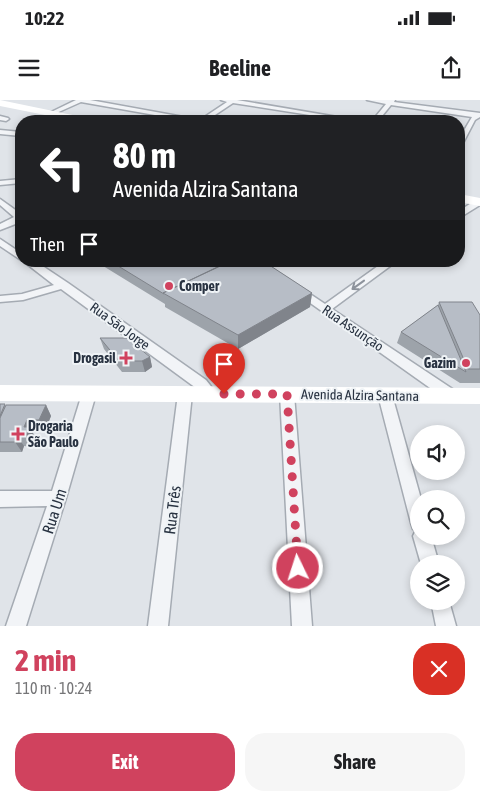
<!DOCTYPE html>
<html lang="en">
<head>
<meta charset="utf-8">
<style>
	:root { --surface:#fff; --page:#f6f6f6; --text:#202124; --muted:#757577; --accent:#d0425e }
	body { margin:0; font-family:"Asap Condensed",sans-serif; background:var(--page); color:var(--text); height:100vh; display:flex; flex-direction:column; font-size:19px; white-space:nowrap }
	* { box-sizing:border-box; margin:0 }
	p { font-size:16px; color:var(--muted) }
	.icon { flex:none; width:28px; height:28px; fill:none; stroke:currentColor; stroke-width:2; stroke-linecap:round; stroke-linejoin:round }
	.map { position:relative; height:526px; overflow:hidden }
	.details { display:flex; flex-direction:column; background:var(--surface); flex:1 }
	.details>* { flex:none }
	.hud { position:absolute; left:15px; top:15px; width:450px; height:152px; border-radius:20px; box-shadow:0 2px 8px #0003; background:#202124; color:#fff; overflow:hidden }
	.controls { position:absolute; left:410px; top:325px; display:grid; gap:10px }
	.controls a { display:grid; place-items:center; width:55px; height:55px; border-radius:50%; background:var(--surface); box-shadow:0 2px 8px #0003; font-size:25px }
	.pin { position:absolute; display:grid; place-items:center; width:42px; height:42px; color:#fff; margin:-51px -21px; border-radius:50% 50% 50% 0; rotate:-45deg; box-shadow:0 0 5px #0007 }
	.pin .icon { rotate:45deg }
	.me { position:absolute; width:55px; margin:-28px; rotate:356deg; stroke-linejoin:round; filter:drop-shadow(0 0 4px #0008) }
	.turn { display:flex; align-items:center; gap:18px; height:105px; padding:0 15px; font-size:22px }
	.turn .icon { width:65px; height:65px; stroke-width:2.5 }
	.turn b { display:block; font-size:35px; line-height:42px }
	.then { display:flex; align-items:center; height:48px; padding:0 15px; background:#0003; gap:10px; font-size:19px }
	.round { display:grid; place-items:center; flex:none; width:52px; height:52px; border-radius:20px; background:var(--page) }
	.overview { display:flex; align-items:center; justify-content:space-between; height:85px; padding:0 15px }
	h1 { font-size:30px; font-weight:700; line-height:38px; color:var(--accent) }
	.primary-button { display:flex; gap:10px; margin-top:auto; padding:10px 15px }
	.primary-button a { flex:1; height:58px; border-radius:20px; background:var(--accent); color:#fff; font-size:20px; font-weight:700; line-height:58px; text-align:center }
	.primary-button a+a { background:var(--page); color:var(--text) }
	.status { display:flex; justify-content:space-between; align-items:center; height:35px; padding:0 25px; background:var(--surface); direction:ltr }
	.status svg { height:14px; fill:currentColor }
	header { display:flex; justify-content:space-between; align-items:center; height:65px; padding:0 15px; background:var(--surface); font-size:22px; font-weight:700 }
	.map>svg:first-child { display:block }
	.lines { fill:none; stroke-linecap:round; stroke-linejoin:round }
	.street-casing { stroke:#a5abb3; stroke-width:3 }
	.street { fill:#f2f4f7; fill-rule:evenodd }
	.secondary { fill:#fff; fill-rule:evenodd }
	.wall { fill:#9da3aa }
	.shaded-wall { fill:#80848b }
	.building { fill:#b7bdc6; stroke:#80848b }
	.oneway { stroke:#8d939c }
	.route { stroke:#d0425e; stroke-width:9; stroke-dasharray:0 16.2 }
	.poi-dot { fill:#d0425e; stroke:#eff3f6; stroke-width:2 }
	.labels { text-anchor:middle; stroke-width:4; stroke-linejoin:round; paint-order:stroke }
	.poi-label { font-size:14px; font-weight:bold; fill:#283241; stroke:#eff3f6; text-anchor:start }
	.street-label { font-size:14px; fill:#283241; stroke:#eff3f6 }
	.near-street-label { font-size:16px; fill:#283241; stroke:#eff3f6 }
</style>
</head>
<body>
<div class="status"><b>10:22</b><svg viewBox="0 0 49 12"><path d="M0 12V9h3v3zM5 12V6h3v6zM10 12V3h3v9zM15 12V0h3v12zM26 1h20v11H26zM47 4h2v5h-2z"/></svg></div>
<header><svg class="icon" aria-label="menu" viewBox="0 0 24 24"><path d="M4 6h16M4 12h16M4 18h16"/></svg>Beeline<svg class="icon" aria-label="share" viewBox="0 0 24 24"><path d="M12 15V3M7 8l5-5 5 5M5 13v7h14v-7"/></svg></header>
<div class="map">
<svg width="480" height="526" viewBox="0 0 480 526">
	<rect width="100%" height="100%" fill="#e0e4e9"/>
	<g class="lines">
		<defs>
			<path id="street" d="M76,0H90L200,20L227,2L221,0H237L361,21H348L233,3L206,21H189L81,2L52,15L47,14Z
				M367,0H395L394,2L480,13V17L475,20L462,45L459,47V39L472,17L391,5L378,21H372L386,4Z
				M0,16L8,18L9,19L6,21L0,20Z
				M0,30L21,32V36L0,34Z
				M21,79V83L0,85V81Z
				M0,99L21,114V120L18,123L0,130V124L14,117L0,105Z
				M476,100H480V105L459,118V111Z
				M0,139L21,153V160L0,146Z
				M23,161H35L68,183L206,280L217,294L215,298C205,301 202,294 196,288L61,189L23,200L0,202V196L22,194L54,185Z
				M385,161H397L332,209L457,292L459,296L457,300L452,301L447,300L292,190L297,187L301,188L325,204Z
				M89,289L94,290L96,294L66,398L26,526H6L47,406L0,407V391H52L82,294L84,290Z
				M185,289L190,290L192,294L168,526H148L178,294L180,290Z
				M287,289L292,290L294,294L312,526H292L280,294L282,290Z
				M385,290L390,291L392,295L421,399H419V436H431L439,464H421L413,436L416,430L413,429L411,423L378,295L380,291Z
				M431,501H449L456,526H436Z"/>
		</defs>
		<!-- street casing -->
		<use href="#street" class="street-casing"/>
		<!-- street -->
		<use href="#street" class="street"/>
		<!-- secondary -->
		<path class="secondary" d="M0,0L87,18L92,21H75L0,6Z
			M459,94L480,98V106L459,102Z
			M0,285L480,288V304L0,301Z"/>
	</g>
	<!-- wall -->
	<path class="wall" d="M95,161H263L312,193L310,207L238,249L165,207V204Z
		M439,202L480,215V283H460L397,243L401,232L438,205Z
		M100,238L150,257L152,267L145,272H122L104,249Z
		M0,304L6,306L46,305L51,316L45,331L33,330L32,332L36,337L32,347L24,346L22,352H0Z"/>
	<!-- shaded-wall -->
	<path class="shaded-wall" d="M312,193L310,207L238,249V235Z
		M150,257L152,267L145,272L142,261Z
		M46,305L51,316L45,331L39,320Z
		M27,320L33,330L32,332L36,337L32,347L26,336L24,327Z
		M17,336L24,346L22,352L15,342Z"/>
	<!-- building -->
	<path class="building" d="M110,161H230L163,193L164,194Z
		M231,161H263L312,193L238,235L163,193Z
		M439,202H472L480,215V269H468Z
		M438,205L466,272L401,232Z
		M100,238H127L150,257L142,261H119Z
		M0,304H5L0,316Z
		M6,305H46L39,320H27L24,327H29L26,336H17L15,342H0V318Z"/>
	<!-- one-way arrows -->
	<defs><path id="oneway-shaft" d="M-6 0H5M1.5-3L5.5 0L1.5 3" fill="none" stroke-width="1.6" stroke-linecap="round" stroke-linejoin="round" transform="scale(1.25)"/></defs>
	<use class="oneway" href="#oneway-shaft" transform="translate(358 185) rotate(144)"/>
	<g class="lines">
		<!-- route -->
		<path class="route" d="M224,294H287L298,468"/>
	</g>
	<!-- markers -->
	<g class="poi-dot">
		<circle cx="169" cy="186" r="5"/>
		<path d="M123.5 250.5h5v5h5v5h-5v5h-5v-5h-5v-5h5z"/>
		<circle cx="466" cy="263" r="5"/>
		<path d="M15.5 326.5h5v5h5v5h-5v5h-5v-5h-5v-5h5z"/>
	</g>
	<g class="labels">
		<!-- poi labels -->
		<g class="poi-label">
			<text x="179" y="191">Comper</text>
			<text x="116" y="263" text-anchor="end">Drogasil</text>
			<text x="456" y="268" text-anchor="end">Gazim</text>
			<text x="28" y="331">Drogaria<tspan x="28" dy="16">São Paulo</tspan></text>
		</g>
		<!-- street labels -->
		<g class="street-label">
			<text transform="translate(120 226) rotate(36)" y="5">Rua São Jorge</text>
			<text transform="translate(353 228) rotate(34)" y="5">Rua Assunção</text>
			<text transform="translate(360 295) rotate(1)" y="5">Avenida Alzira Santana</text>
		</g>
		<!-- near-street labels -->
		<g class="near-street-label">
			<text transform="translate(172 410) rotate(-83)" y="6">Rua Três</text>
			<text transform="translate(54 411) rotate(-72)" y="6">Rua Um</text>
		</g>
	</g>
</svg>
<div class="controls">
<a><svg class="icon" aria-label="sound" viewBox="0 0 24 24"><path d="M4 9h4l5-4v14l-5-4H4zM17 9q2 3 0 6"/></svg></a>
<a><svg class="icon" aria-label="search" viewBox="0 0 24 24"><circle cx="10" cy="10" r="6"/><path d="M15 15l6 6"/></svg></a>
<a><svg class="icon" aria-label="layers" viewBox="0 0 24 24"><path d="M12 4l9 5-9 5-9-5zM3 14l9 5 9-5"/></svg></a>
</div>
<div class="pin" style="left:224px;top:294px;background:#d93025"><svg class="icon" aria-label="arrive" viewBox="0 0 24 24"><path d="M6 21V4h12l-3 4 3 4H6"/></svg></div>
<svg class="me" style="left:298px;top:468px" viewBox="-20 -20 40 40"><circle r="17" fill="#d0425e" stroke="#fff" stroke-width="3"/><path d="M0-11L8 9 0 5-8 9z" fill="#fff"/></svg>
<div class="hud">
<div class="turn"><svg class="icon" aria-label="left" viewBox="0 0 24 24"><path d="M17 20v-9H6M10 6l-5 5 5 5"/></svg><div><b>80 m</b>Avenida Alzira Santana</div></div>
<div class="then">Then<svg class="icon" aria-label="arrive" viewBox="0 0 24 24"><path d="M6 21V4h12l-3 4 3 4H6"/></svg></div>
</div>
</div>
<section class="details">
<div class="overview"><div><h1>2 min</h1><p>110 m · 10:24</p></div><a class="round" style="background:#d93025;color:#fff"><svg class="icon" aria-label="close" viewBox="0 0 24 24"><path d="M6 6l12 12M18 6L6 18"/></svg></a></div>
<div class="primary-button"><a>Exit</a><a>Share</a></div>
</section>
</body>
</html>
